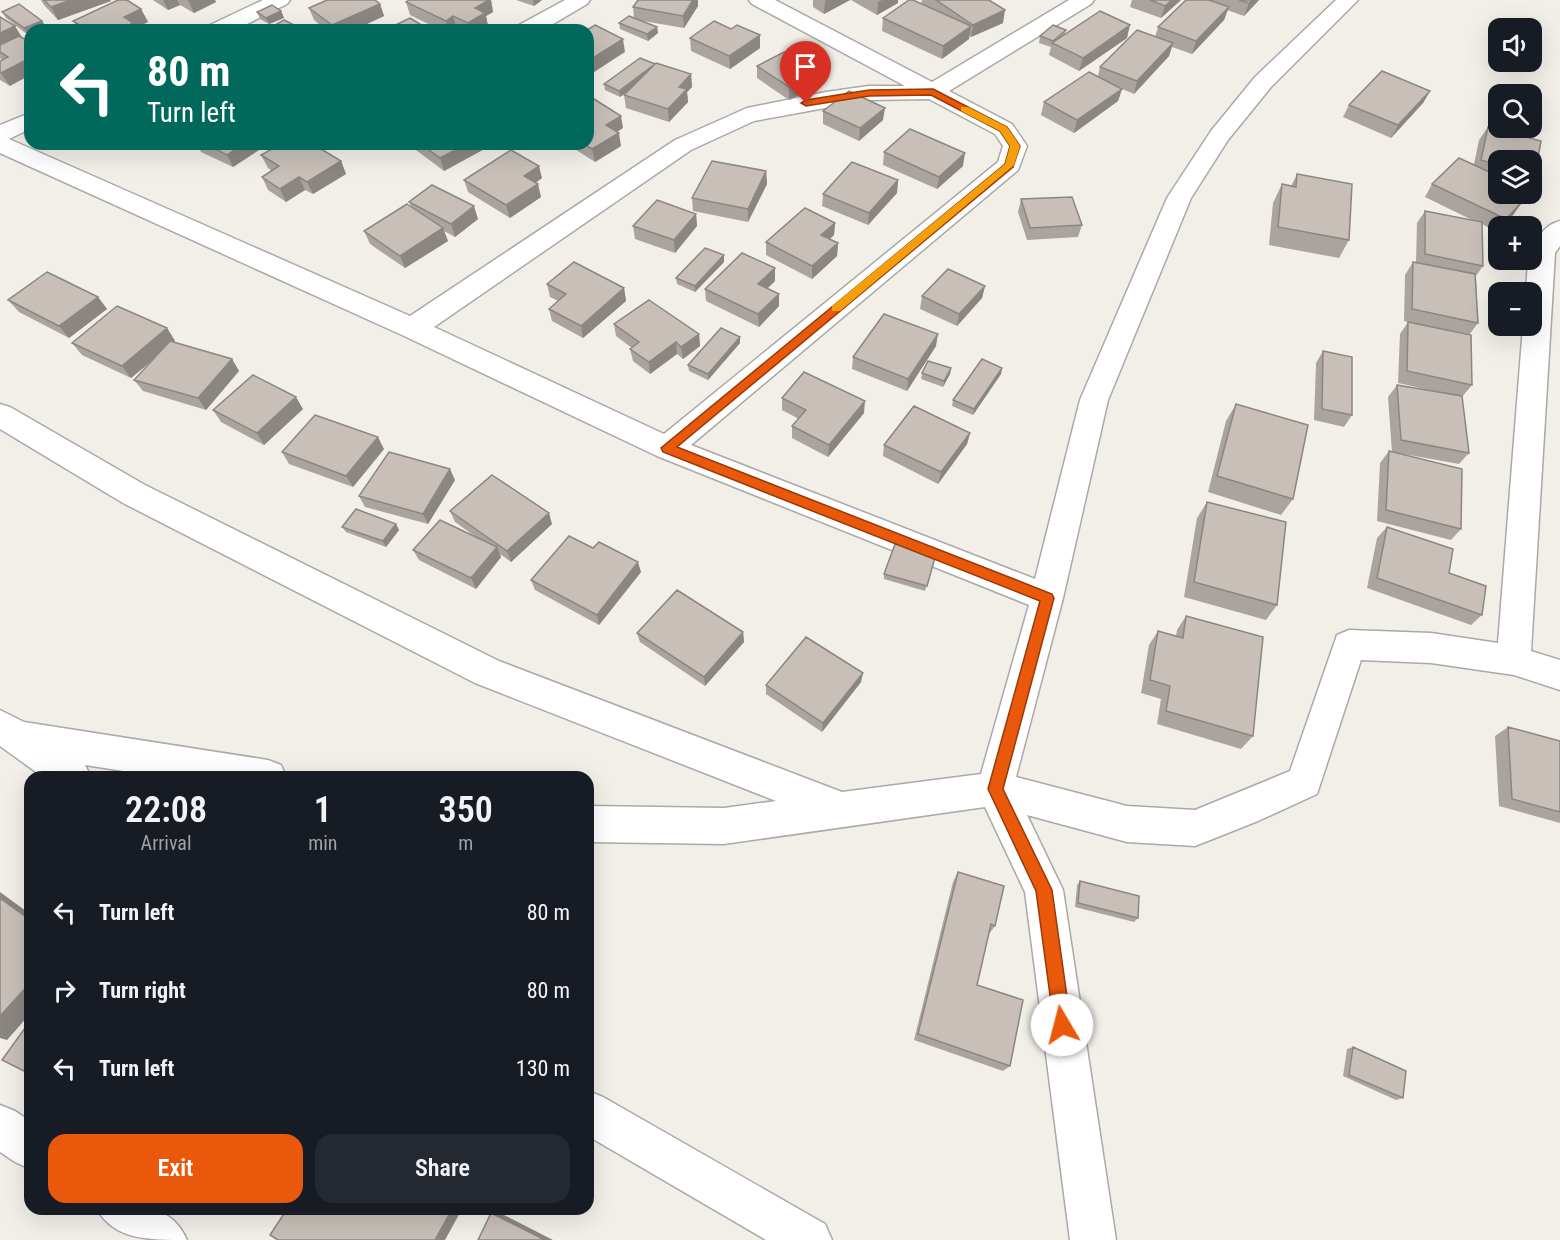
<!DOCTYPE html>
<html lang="en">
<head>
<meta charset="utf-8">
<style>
	:root { --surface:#171b24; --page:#242831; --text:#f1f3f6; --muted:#9ea1a6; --accent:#ea580c }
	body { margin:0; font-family:"Roboto Condensed",sans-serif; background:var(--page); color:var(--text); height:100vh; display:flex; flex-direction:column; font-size:22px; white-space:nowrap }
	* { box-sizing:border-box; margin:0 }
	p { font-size:20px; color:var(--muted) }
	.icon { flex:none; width:33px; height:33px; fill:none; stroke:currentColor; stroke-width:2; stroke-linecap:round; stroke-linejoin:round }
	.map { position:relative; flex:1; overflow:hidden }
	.panel { position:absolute; left:24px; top:771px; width:570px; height:444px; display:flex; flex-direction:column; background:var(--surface); border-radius:18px; box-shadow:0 6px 24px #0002 }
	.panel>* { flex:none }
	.top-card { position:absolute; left:24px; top:24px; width:570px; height:126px; border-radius:18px; box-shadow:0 6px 24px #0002; background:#00695c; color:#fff; overflow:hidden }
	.buttons { position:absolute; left:1488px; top:18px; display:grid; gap:12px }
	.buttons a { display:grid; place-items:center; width:54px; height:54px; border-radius:12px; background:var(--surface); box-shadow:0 6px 24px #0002; font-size:30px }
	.pin { position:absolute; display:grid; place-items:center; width:51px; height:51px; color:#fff; margin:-62px -26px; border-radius:50% 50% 50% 0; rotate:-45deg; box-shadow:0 0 6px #0007 }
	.pin .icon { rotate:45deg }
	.me { position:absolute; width:66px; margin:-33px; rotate:352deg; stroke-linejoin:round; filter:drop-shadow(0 0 4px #0008) }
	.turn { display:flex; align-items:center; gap:21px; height:126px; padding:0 24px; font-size:27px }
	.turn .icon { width:78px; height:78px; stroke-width:2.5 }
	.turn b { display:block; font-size:42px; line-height:51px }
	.eta { display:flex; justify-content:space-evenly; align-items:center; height:102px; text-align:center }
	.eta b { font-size:36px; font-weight:600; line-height:42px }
	.action { display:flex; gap:12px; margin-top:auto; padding:12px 24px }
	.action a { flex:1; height:69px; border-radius:18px; background:var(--accent); color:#fff; font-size:24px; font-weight:600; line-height:69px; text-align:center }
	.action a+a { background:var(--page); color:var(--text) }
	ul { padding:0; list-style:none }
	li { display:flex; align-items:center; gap:18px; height:78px; padding:0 24px }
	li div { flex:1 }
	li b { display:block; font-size:22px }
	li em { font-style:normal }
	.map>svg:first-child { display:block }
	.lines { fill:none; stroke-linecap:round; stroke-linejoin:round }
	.street-casing { stroke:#a9a9a9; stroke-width:3 }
	.street { fill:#fff; fill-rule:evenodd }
	.wall { fill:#aba49e }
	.shaded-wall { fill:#8b8681 }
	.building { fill:#c7bfb8; stroke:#8b8681; stroke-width:1.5 }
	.route { fill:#ea580c; stroke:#983908; stroke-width:1.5 }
	.slow { fill:#f59e0b }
</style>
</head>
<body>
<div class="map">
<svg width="1560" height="1240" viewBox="0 0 1560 1240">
	<rect width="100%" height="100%" fill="#f2efe9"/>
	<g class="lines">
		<defs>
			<path id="street" d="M263,0H290L287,4L235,30H207L210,25Z
				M565,0H590L587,4L543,30H516L519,25Z
				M749,0H775L932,82L1069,0H1094L1091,4L949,91L1012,124L1027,146L1018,170L691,445L1035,579L1080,400L1167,198L1211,131L1255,77L1336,0H1358L1271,87L1228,140L1191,198L1108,400L1063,598L1016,777L1127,806L1195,810L1290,771L1337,635L1349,630L1431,633L1498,643L1523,326H1532V292H1526L1528,260H1532C1532,243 1543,225 1560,221V246L1555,253L1531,651L1560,660V690L1514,675L1431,663L1361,660L1317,794L1258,821L1195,846L1127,842L1027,815L1063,890L1116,1240H1070L1025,892L985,807L724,844L588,842V806L724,808L776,801L475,683L123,503L0,429V404L10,407L145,485L499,661L842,792L981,774L1029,605L657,456L402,335L0,153V125L30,113V129L9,139L410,316L675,140L747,108L826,92L869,86H905L752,4ZM929,99L995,134L1003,146L998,162L664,434L434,327L691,150L754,121L869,100Z
				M0,710L24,722L268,760L281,765L286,777H162L85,765L91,777H43L0,746Z
				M588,1091L603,1097L825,1224L832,1240H766L588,1136Z
				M0,1105L15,1111L30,1121V1169L15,1162L0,1152Z
				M97,1209C134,1209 169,1199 187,1240C149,1240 114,1240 97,1209Z"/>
		</defs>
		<!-- street casing -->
		<use href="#street" class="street-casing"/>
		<!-- street -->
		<use href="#street" class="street"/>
	</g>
	<!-- wall -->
	<path class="wall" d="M41,0H110L111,1L58,20L44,5Z
		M153,0H215L216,2L194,13L180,5L168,10Z
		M409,0H491L493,12L486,16L488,26L481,30H459L457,29L455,30H441L410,15L406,2Z
		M516,0H542L534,6Z
		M813,0H850L824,14L813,7Z
		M851,0H898V3L877,15Z
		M922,0H989L1003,23L971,37L969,36V39L942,59L882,31L883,18L921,4Z
		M1132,0H1181L1161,18L1130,7Z
		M1210,0H1259L1244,16L1227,10L1224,20L1192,54L1172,47L1169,56L1134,94L1122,89L1118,101L1074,133L1041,115L1044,102L1098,76L1100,67L1155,37L1158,27Z
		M380,4L384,16L354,30H326L314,20L309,8Z
		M698,6L684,28L643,21L657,27L658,33L648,41L620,29L619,23L634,18L633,7Z
		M141,9L148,22L135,28L137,30H79L73,21Z
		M281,11L284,18L269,24L260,19L257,12Z
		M2,12L46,27L39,30H30L28,35L6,18Z
		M0,17L15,26L10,86L0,80V61L2,60L0,58Z
		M1066,30L1065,34L1127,38L1079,71L1049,55L1051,47L1039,43L1040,36Z
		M690,38L760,48L730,69L691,51Z
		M655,64L691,74L692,87L687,92L688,102L669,122L626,108L624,95L630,89L620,97L605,90L604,84Z
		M757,66L817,86L789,100L757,78Z
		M1430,91L1423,103L1391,138L1343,117L1349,105Z
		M823,111L883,120L859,141L823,124Z
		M1488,127L1541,141L1535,174L1532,179V160H1498V194H1503L1522,202L1513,215L1502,226H1498V230L1497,232L1482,224L1483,266L1476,276L1478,323L1469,335L1442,329L1471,335L1472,385L1462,397L1469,453L1459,464L1392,452L1388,397L1397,385L1443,393L1398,383L1400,334L1408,322L1404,321L1405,275L1413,262L1416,263L1417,223L1425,211L1472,220L1425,197L1432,184L1459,158L1474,164L1479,140Z
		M623,128L617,132L621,146L595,162L567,144H588Z
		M197,144H268L233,167L201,152Z
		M408,144H487L488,147L444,171Z
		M884,152L963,166L937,189L883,165Z
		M261,155L341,161L346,174L313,194L305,190L286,202L268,190L262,177L272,171L268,168Z
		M766,171L767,184L748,222L693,211L692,198Z
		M1297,174L1349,240L1339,258L1269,245L1273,203L1282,184L1291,186Z
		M542,178L536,183L541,197L510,218L468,192L464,180Z
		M898,180L897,193L868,225L822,206L823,194Z
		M1021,199L1082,225L1078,237L1027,240L1018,212Z
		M409,202L478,219L455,237L444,231L448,241L405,268L370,244L364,231L411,206Z
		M696,214L697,226L675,253L635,239L633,226Z
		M835,223L834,235L830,239L838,243L837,256L812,279L766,255V242Z
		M724,255V262L695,292L677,284L676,278Z
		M775,281L767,288L779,306L759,327L706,301L705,289Z
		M547,284L624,288L626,301L583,338L552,321L549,309L558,301L550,297Z
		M985,286L982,298L957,326L920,309L922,296Z
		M98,297L107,309L69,338L19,312L8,300Z
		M614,324L699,334L700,346L683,359L677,354L650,374L633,361L630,349L632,348L616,336Z
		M167,328L175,341L173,342L232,359L239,371L206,410L143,391L134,380L153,360L131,378L82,355L72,343Z
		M740,343L708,380L689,371L688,365Z
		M936,346L907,391L852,369L853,357Z
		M1323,351L1352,415L1344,427L1314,420L1316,363Z
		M951,368L950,374L943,387L921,379L922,373Z
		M1002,368L1001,374L973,415L952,406L953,400Z
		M782,398L864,413L828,457L792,438V426L799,419L782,410Z
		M1236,404L1293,499L1281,515L1208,492L1226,421Z
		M303,409L264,445L221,422L213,410Z
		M970,433L967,444L938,484L883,456L884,445Z
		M384,449L353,487L289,464L282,452Z
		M1389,451L1461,529L1451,540L1377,521L1380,463Z
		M455,480L428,524L365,507L359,496Z
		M1207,502L1277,605L1266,620L1184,597L1197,518Z
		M450,511L552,524L511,562L500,554L501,557L476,589L419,560L413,550L476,537L455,522Z
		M396,524L399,530L386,547L346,532L342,527Z
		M1387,527L1449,573L1482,615L1471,625L1367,588L1377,538Z
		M593,548L641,572L599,625L535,590L531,580Z
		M936,554L925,591L884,579V574Z
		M1186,616L1253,736L1241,749L1157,724L1161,699L1141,693L1149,645L1158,631L1176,636L1177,630Z
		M743,632L744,642L705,686L640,642L637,633Z
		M861,682L822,732L766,694V685Z
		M1508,727L1560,741V823L1499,806L1495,736Z
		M958,872L995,926L989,934L977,985L1010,1066L1003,1071L914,1040L953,882Z
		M1080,881L1138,918L1134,922L1075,907L1077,885Z
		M1353,1047L1403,1098L1396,1100L1343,1076L1347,1049Z"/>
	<!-- shaded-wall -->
	<path class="shaded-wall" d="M71,0H110L111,1L58,20L51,7Z
		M163,0H177L180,5L168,10Z
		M188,0H215L216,2L194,13Z
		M489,0H491L493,12L486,16L488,26L481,30H470L468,23L475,8Z
		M533,0H542L534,6Z
		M693,0H698V6L684,28L683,16Z
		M827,0H850L824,14L825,1Z
		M882,0H898V3L877,15L878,2Z
		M1172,0H1181L1161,18L1165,6Z
		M1252,0H1259L1244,16L1249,3Z
		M380,4L384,16L354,30H334L332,25Z
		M1229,7L1224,20L1192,54L1196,41Z
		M141,9L148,22L135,28L137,30H119L124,17Z
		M1005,10L1003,23L971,37L973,25Z
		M281,11L284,18L269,24L266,18Z
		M453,16L457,29L455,30H448L446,21Z
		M42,21L46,27L39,30H30V34L28,35L24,28Z
		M1130,25L1127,38L1079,71L1083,58Z
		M15,26L23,39L0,50V33Z
		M971,26L969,39L942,59L943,46Z
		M657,27L658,33L648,41L647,34Z
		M760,35V48L730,69L729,56Z
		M623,39L625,52L588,76V61Z
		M1173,43L1169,56L1134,94L1137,81Z
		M30,58V75L10,86L1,73Z
		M655,64L656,70L620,97L619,91Z
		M817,73V86L789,100V87Z
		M691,74L692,87L687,92L688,102L669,122L668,109L679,87Z
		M1122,89L1118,101L1074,133L1077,120Z
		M1430,91L1423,103L1391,138L1398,125Z
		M885,108L883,120L859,141L860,128Z
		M621,116L623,128L608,137L606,125Z
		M619,133L621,146L595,162L592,149Z
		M243,144H268L233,167L227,155Z
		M467,144H487L488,147L444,171L440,158Z
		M965,153L963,166L937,189L939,177Z
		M341,161L346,174L313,194L307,182Z
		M539,166L542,178L527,188L524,176Z
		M766,171L767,184L748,222V209Z
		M299,177L305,190L286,202L280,189Z
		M898,180L897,193L868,225L869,213Z
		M538,184L541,197L510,218L506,205Z
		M1522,202L1513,215L1502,226H1501L1506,219Z
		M474,206L478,219L455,237L451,224Z
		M696,214L697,226L675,253L674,240Z
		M835,223L834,235L821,247V235Z
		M443,228L448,241L405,268L400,256Z
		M838,243L837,256L812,279V266Z
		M724,255V262L695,292V286Z
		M775,268V281L759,297L758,284Z
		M985,286L982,298L957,326L959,314Z
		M624,288L626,301L583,338L581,326Z
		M779,294V306L759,327L758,314Z
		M98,297L107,309L69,338L59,326Z
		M167,328L175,341L131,378L122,366Z
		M699,334L700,346L683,359L681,347Z
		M938,334L936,346L907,391L908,379Z
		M740,337V343L708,380V374Z
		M676,342L677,354L650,374L649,362Z
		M232,359L239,371L206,410L198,398Z
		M951,368L950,374L943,387L944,381Z
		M1002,368L1001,374L973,415L974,409Z
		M296,397L303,409L264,445L257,433Z
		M865,401L864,413L828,457L829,445Z
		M970,433L967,444L938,484L941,472Z
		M378,437L384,449L353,487L346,476Z
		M450,469L455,480L428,524L423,514Z
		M549,513L552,524L511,562L507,551Z
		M396,524L399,530L386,547L383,541Z
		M497,547L501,557L476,589L471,578Z
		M638,562L641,572L599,625L597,615Z
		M743,632L744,642L705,686L704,677Z
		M863,673L861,682L822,732L823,723Z
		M0,892L30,914V920L0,898Z
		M30,983V1014L7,1040L0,1038V1016Z
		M452,1209H462L445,1240H435Z
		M491,1213H500L553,1240H545Z"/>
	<!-- building -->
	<path class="building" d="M44,0H71L51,7Z
		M118,0H127L141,9L124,17L133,23L119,30H108L104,27L98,30H88L73,21Z
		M327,0H375L380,4L332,25L309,8Z
		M409,0H489L475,8L485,13L468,23L453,16L446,21L406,2Z
		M638,0H693L683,16L633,7Z
		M909,0H913L971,26L943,46L883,18Z
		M936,0H989L1005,10L973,25Z
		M1150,0H1172L1165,6Z
		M1186,0H1209L1229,7L1196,41L1158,27Z
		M1239,0H1252L1249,3Z
		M19,4L42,21L24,28L2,12Z
		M272,5L281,11L266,18L257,12Z
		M1100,11L1130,25L1083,58L1052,43Z
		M629,16L657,27L647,34L619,23Z
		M0,17L15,26L0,33Z
		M410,18L428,29L426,30H385Z
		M284,20L304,30H266Z
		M714,21L731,29L737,25L760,35L729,56L690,38Z
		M595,25L623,39L588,61V30H587Z
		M1053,25L1066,30L1053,41L1040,36Z
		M1137,30L1173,43L1137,81L1100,67Z
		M19,36L30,42V58L1,73L0,72V61L8,57L0,52V45Z
		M784,52L817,73L789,87L757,66Z
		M640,58L655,64L619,91L604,84Z
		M656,63L691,74L679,87L687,89L668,109L624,95Z
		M1382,71L1430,91L1398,125L1349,105Z
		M1089,72L1122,89L1077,120L1044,102Z
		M849,91L885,108L860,128L823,111Z
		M594,99L621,116L606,125L619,133L592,149L584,144H588V102Z
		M1488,127L1541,141L1535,174L1532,173V160H1498V165L1481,160Z
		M910,129L965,153L939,177L884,152Z
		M205,144H243L227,155Z
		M281,144H313L341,161L307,182L299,177L280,189L262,177L279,166L261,155Z
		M421,144H467L440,158Z
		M511,150L539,166L524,176L538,184L506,205L464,180Z
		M1459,158L1498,176V194H1503L1522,202L1506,219L1432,184Z
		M712,161L766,171L748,209L692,198Z
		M852,162L898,180L869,213L823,194Z
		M1297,174L1352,184L1349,240L1278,227L1282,184L1296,187Z
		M432,185L474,206L451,224L409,202Z
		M1072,197L1082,225L1030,228L1021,199Z
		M657,200L696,214L674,240L633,226Z
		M407,204L443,228L400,256L364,231Z
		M805,208L835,223L821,235L838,243L812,266L766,242Z
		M1425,211L1482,222L1483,266L1425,254Z
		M705,248L724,255L695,286L676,278Z
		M742,253L775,268L758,284L779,294L758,314L705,289Z
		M574,262L624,288L581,326L549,309L566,294L547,284Z
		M1413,262L1475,274L1478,323L1412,309Z
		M948,269L985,286L959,314L922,296Z
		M47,272L98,297L59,326L8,300Z
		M649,300L699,334L681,347L676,342L649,362L630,349L639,342L614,324Z
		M117,306L167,328L122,366L72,343Z
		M884,314L938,334L908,379L853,357Z
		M1408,322L1471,335L1472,385L1407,371Z
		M721,328L740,337L708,374L688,365Z
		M170,341L232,359L198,398L134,380Z
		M1323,351L1352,357V415L1322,409Z
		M982,359L1002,368L974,409L953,400Z
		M928,361L951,368L944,381L922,373Z
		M804,372L865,401L829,445L792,426L806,410L782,398Z
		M253,375L296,397L257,433L213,410Z
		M1397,385L1462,396L1469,453L1401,440Z
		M1236,404L1308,425L1293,499L1217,476Z
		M914,406L970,433L941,472L884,445Z
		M315,415L378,437L346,476L282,452Z
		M1389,451L1462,469L1461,529L1386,510Z
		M389,452L450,469L423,514L359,496Z
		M492,475L549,513L507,551L450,511Z
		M1207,502L1286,522L1277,605L1194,582Z
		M356,509L396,524L383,541L342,527Z
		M440,520L497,547L471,578L413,550Z
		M1387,527L1453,549L1449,573L1486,586L1482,615L1377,578Z
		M569,536L593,548L599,542L638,562L597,615L531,580Z
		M895,544L936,554L927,586L884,574Z
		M677,590L743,632L704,677L637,633Z
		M1186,616L1263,637L1253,736L1166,711L1170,686L1150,680L1158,631L1183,638Z
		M806,637L863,673L823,723L766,685Z
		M1508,727L1560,741V812L1512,799Z
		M958,872L1004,886L995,926L991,924L977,985L1023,1000L1010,1066L918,1034Z
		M1080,881L1139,896L1138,918L1078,903Z
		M0,898L30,920V983L0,1016Z
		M30,1021V1074L2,1060Z
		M1353,1047L1406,1071L1403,1098L1349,1075Z
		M287,1209H452L435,1240H278L270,1235Z
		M491,1213L545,1240H478Z"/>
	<!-- route -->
	<path class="route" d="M933,89L1007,127L1020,146L1013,167L677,447L1052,594L1054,598L1003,789L1052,890L1071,1025L1068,1031L1062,1033L1056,1031L1054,1025L1036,891L988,789L1040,601L663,452L661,448L1005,164L1010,146L1000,131L931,95L869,96L806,106L801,103L806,100L869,90Z"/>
	<!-- slow -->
	<path class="slow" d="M961,107H968L1007,127L1020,146L1014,165L840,311H832V306L1005,164L1010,146L1000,131L961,111Z"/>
</svg>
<div class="buttons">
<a><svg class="icon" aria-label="sound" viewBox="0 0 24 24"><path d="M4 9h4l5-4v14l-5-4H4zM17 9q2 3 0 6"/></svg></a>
<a><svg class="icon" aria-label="search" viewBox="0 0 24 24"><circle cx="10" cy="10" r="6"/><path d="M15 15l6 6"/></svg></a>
<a><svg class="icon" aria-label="layers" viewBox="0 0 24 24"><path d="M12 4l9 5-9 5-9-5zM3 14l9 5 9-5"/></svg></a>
<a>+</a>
<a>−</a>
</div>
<div class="pin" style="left:806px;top:103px;background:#d93025"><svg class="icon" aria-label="arrive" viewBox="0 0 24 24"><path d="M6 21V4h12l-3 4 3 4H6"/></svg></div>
<svg class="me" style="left:1062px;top:1025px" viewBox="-20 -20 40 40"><circle r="19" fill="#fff"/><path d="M0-13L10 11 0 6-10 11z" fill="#ea580c"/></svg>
<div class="top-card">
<div class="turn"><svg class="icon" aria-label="left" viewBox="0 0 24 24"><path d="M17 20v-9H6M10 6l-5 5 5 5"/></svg><div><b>80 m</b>Turn left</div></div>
</div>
<section class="panel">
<div class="eta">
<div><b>22:08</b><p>Arrival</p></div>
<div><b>1</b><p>min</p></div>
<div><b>350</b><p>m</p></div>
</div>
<ul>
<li><svg class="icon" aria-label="left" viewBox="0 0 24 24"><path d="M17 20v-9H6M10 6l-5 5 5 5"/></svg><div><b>Turn left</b></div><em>80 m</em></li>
<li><svg class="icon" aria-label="right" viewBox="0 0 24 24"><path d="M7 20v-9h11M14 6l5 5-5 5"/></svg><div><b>Turn right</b></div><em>80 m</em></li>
<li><svg class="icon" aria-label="left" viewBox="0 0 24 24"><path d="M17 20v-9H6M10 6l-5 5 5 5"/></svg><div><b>Turn left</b></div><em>130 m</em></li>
</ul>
<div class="action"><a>Exit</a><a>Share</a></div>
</section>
</div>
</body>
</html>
